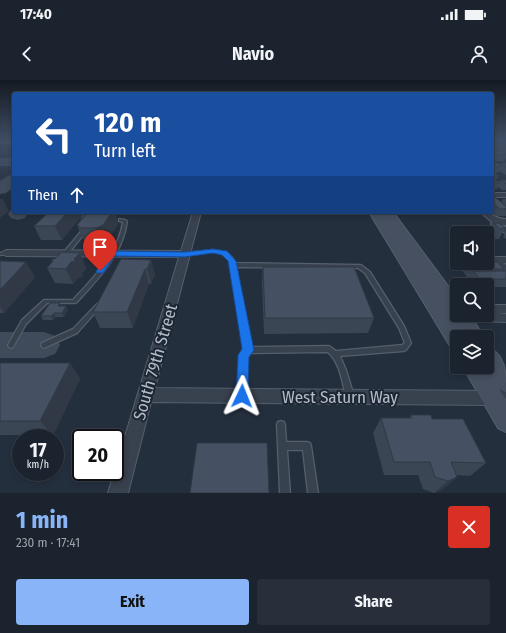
<!DOCTYPE html>
<html lang="en">
<head>
<meta charset="utf-8">
<style>
	:root { --surface:#1b232e; --page:#282f3a; --text:#f1f3f6; --muted:#a0a4aa; --line:#39404a; --accent:#8ab4f8 }
	body { margin:0; font-family:"Fira Sans Condensed",sans-serif; background:var(--page); color:var(--text); height:100vh; display:flex; flex-direction:column; font-size:15px; white-space:nowrap }
	* { box-sizing:border-box; margin:0 }
	p { font-size:13px; color:var(--muted) }
	.icon { flex:none; width:22px; height:22px; fill:none; stroke:currentColor; stroke-width:2; stroke-linecap:round; stroke-linejoin:round }
	.map { position:relative; height:413px; overflow:hidden }
	.details { display:flex; flex-direction:column; background:var(--surface); flex:1 }
	.details>* { flex:none }
	.guide { position:absolute; left:12px; top:12px; width:482px; height:122px; border-radius:4px; box-shadow:0 2px 6px #0003,0 0 0 1px var(--line); background:#1a4fa0; color:#fff; overflow:hidden }
	.controls { position:absolute; left:450px; top:146px; display:grid; gap:8px }
	.controls a { display:grid; place-items:center; width:44px; height:44px; border-radius:4px; background:var(--surface); box-shadow:0 2px 6px #0003,0 0 0 1px var(--line); font-size:20px }
	.speed { position:absolute; left:12px; top:349px; display:flex; gap:8px; font-size:20px; font-weight:700; text-align:center }
	.speed>* { display:grid; place-content:center; width:52px; height:52px; border-radius:50%; background:var(--surface); box-shadow:0 2px 6px #0003,0 0 0 1px var(--line); line-height:1 }
	.speed small { font-size:10px; font-weight:400 }
	.speed .limit { border:2px solid #111; border-radius:6px; background:#fff; color:#111 }
	.pin { position:absolute; display:grid; place-items:center; width:34px; height:34px; color:#fff; margin:-41px -17px; border-radius:50% 50% 50% 0; rotate:-45deg; box-shadow:0 0 4px #0007 }
	.pin .icon { rotate:45deg }
	.me { position:absolute; width:44px; margin:-22px; rotate:2deg; stroke-linejoin:round; filter:drop-shadow(0 0 3px #0008) }
	.turn { display:flex; align-items:center; gap:14px; height:84px; padding:0 16px; font-size:18px }
	.turn .icon { width:52px; height:52px; stroke-width:2.5 }
	.turn b { display:block; font-size:28px; line-height:34px }
	.then { display:flex; align-items:center; height:38px; padding:0 16px; background:#0003; gap:8px; font-size:15px }
	.round { display:grid; place-items:center; flex:none; width:42px; height:42px; border-radius:4px; background:var(--page) }
	.summary { display:flex; align-items:center; justify-content:space-between; height:68px; padding:0 16px }
	h1 { font-size:24px; font-weight:700; line-height:30px; color:var(--accent) }
	.primary-button { display:flex; gap:8px; margin-top:auto; padding:8px 16px }
	.primary-button a { flex:1; height:46px; border-radius:4px; background:var(--accent); color:#111; font-size:16px; font-weight:700; line-height:46px; text-align:center }
	.primary-button a+a { background:var(--page); color:var(--text) }
	.status { display:flex; justify-content:space-between; align-items:center; height:28px; padding:0 20px; background:var(--surface); direction:ltr }
	.status svg { height:11px; fill:currentColor }
	header { display:flex; justify-content:space-between; align-items:center; height:52px; padding:0 16px; background:var(--surface); font-size:18px; font-weight:700 }
	.map>svg:first-child { display:block }
	.lines { fill:none; stroke-linecap:round; stroke-linejoin:round }
	.taxiway { fill:#3f4a5a; fill-rule:evenodd }
	.lane-casing { stroke:#565f6c; stroke-width:2.5 }
	.street-casing { stroke:#565f6c; stroke-width:2 }
	.secondary-casing { stroke:#565f6c; stroke-width:2 }
	.lane { fill:#38414e; fill-rule:evenodd }
	.street { fill:#38414e; fill-rule:evenodd }
	.secondary { fill:#465061; fill-rule:evenodd }
	.wall { fill:#3b4654 }
	.shaded-wall { fill:#303945 }
	.building { fill:#455162; stroke:#303945 }
	.route { fill:#1a73e8; stroke:#114b97 }
	.labels { text-anchor:middle; stroke-width:4; stroke-linejoin:round; paint-order:stroke }
	.near-street-label { font-size:17px; fill:#b4bcc9; stroke:#1d2633 }
</style>
</head>
<body>
<div class="status"><b>17:40</b><svg viewBox="0 0 49 12"><path d="M0 12V9h3v3zM5 12V6h3v6zM10 12V3h3v9zM15 12V0h3v12zM26 1h20v11H26zM47 4h2v5h-2z"/></svg></div>
<header><svg class="icon" aria-label="back" viewBox="0 0 24 24"><path d="M15 5l-7 7 7 7"/></svg>Navio<svg class="icon" aria-label="person" viewBox="0 0 24 24"><circle cx="12" cy="8" r="4"/><path d="M4 21q1-7 8-7t8 7"/></svg></header>
<div class="map">
<svg width="506" height="413" viewBox="0 0 506 413">
	<rect width="100%" height="100%" fill="#242f3e"/>
	<g class="lines">
		<!-- taxiway -->
		<path class="taxiway" d="M0,78H14V86H0Z
			M14,94V107L6,113L0,114V101L8,96Z
			M12,128H14V132H28L25,138L18,140L11,138L8,134Z
			M0,252H44L55,256L60,265L55,274L44,278H0Z"/>
		<defs>
			<path id="lane" d="M119,139L125,140L127,141C123,174 98,199 76,223H47L26,244L13,267L11,268L9,267L8,265L22,240L44,220H73C94,197 118,174 123,142L119,141Z
				M84,148H86L88,149L67,175H63V173Z
				M213,170C222,171 232,173 235,183L361,185L370,192L404,246L411,263L406,270L404,271L340,276L346,290L354,316L353,318L350,320L347,318L346,316C342,301 340,283 328,272L250,273L246,276V316L245,318L242,320L239,318L238,316L240,275L244,269L230,181L222,174L213,172L185,175L183,174L185,173ZM236,187L358,188L365,193L399,248L405,263L402,265L336,271L329,266L251,267Z
				M6,172L8,173V174L0,175V173Z
				M99,223L101,224L102,225L101,226L77,253L46,267L44,268L42,267L41,265L42,263L73,249L97,224Z
				M281,341L284,342L285,345L286,362H307L310,363L311,366L318,413H308L303,370H287L290,413H280L277,345L278,342Z"/>
			<path id="street" d="M492,113H506V117H492Z
				M193,132H201L155,308L492,311L496,310L501,304L506,302V321L492,325L151,322L128,413H108L179,177L6,176L1,173L6,170L181,171Z
				M480,132C493,132 494,139 506,139V145H500L506,147V153L496,150L491,144L492,142Z
				M487,177H506V183H504L506,185V193L502,192L492,183H487Z
				M487,225H506V233H498L506,234V242L478,241L464,238L462,235H487Z"/>
			<path id="secondary" d="M0,60H14V63H0Z
				M506,60V64L492,65V61Z
				M369,132H381L464,256V257H457V269L450,266Z
				M381,132H393L457,218V235H470L484,257H465Z
				M487,267C506,274 506,293 506,312L499,309L506,319V352L498,348L463,287H487Z"/>
		</defs>
		<!-- lane casing -->
		<use href="#lane" class="lane-casing"/>
		<!-- street casing -->
		<use href="#street" class="street-casing"/>
		<!-- secondary casing -->
		<use href="#secondary" class="secondary-casing"/>
		<!-- lane -->
		<use href="#lane" class="lane"/>
		<!-- street -->
		<use href="#street" class="street"/>
		<!-- secondary -->
		<use href="#secondary" class="secondary"/>
	</g>
	<!-- wall -->
	<path class="wall" d="M492,64L506,65V73H504L506,74V78L504,81H496L492,78Z
		M506,83V95L499,91L497,93H492V84L499,85L500,84Z
		M492,93L499,96L497,99H494L499,102L501,100H506V110H502L498,107L497,109H492Z
		M492,117L501,122L503,119H506V136H496L492,132Z
		M49,132H80L81,136L85,132H129L128,133H115L118,144L108,159L101,162H86L83,159L77,145L81,140L80,138L62,160H41L34,146Z
		M400,132H420L419,135H414L412,132Z
		M494,143L505,148L499,159H494L488,154Z
		M506,152V159L503,157Z
		M456,173H457V183H487V173L495,180L494,182L504,189V191H506V207H487V205H474L469,199L470,197H467L461,189L462,188H458L452,181Z
		M151,180L155,195L151,204H149L133,248H100L93,232Z
		M0,181L35,197L4,233H0Z
		M263,187L374,238L368,253L264,254L262,202Z
		M47,188H86L82,194L83,196L78,198L73,204L55,203Z
		M62,226L68,230L64,237H56L53,240H43L41,236Z
		M0,283H70L80,299L53,355H0Z
		M411,335L432,339L486,383L470,396L456,395L457,397L443,409L434,413L423,409L418,395H384L373,353L381,338H409Z"/>
	<!-- shaded-wall -->
	<path class="shaded-wall" d="M2,118L9,131L0,138V119Z
		M68,132H80L81,136L62,160L55,146Z
		M112,132H114L118,144L108,159L101,162L96,148Z
		M80,173L86,188L82,194L83,196L78,198L73,204L66,189Z
		M151,180L155,195L151,204L147,189Z
		M26,182L35,197L4,233L0,227V210Z
		M145,189L149,204L133,248L127,232Z
		M66,226L68,230L64,237L62,233Z
		M54,233L56,237L53,240L51,236Z
		M70,283L80,299L53,355L40,341Z
		M457,397L443,409L434,413L448,401Z"/>
	<!-- building -->
	<path class="building" d="M492,64H504L506,65V68H498L492,65Z
		M499,70L506,74V75H499L492,71Z
		M497,83L501,86H498L500,87L492,86V84Z
		M506,83V87L500,84Z
		M492,93H495L499,96H493L492,95Z
		M492,97L500,103H494L492,102Z
		M501,100H506V104Z
		M492,117H495L506,126V129H500L492,122Z
		M49,132H68L55,146H34Z
		M85,132H88L83,138H80Z
		M88,132H112L103,145L96,148H81L77,145Z
		M494,143H499L505,148L500,149Z
		M62,172L80,173L74,179L76,181L71,182L66,189L47,188L53,181L51,180L56,178Z
		M487,173H488L495,180H487Z
		M121,179L151,180L147,189H145L127,232H93Z
		M0,181L26,182L0,210Z
		M487,182H497L504,189H472L466,183H487Z
		M263,187H354L374,238H265Z
		M473,191H506V199H480Z
		M50,223H60L58,226H66L62,233H54L51,236H41Z
		M0,283H70L40,341H0Z
		M411,335H431L432,339H463L486,383L451,382L457,397L448,401L435,397L430,382H394L381,338H412Z
		M197,363H267L269,413H190Z"/>
	<!-- sky -->
	<linearGradient id="sky" x2="0" y2="1"><stop stop-color="#141a22"/><stop offset="0.51" stop-color="#3f4d63"/><stop offset="1" stop-color="#3f4d63" stop-opacity="0"/></linearGradient>
	<rect width="506" height="118" fill="url(#sky)"/>
	<!-- route -->
	<path class="route" d="M213,169L227,171L236,181L254,270L249,277L248,316L246,320L242,322L237,320L236,316L238,275L242,269L228,181L222,175L213,173L185,177L115,176L103,193H97L96,191L110,172L112,171L185,172Z"/>
	<g class="labels">
		<!-- near-street labels -->
		<g class="near-street-label">
			<text transform="translate(155 282) rotate(-74)" y="6">South 79th Street</text>
			<text x="340" y="323">West Saturn Way</text>
		</g>
	</g>
</svg>
<div class="controls">
<a><svg class="icon" aria-label="sound" viewBox="0 0 24 24"><path d="M4 9h4l5-4v14l-5-4H4zM17 9q2 3 0 6"/></svg></a>
<a><svg class="icon" aria-label="search" viewBox="0 0 24 24"><circle cx="10" cy="10" r="6"/><path d="M15 15l6 6"/></svg></a>
<a><svg class="icon" aria-label="layers" viewBox="0 0 24 24"><path d="M12 4l9 5-9 5-9-5zM3 14l9 5 9-5"/></svg></a>
</div>
<div class="speed"><div>17<small>km/h</small></div><div class="limit">20</div></div>
<div class="pin" style="left:100px;top:191px;background:#d93025"><svg class="icon" aria-label="arrive" viewBox="0 0 24 24"><path d="M6 21V4h12l-3 4 3 4H6"/></svg></div>
<svg class="me" style="left:242px;top:316px" viewBox="-20 -20 40 40"><path d="M0-17L14 15 0 8-14 15z" fill="#1a73e8" stroke="#fff" stroke-width="4"/></svg>
<div class="guide">
<div class="turn"><svg class="icon" aria-label="left" viewBox="0 0 24 24"><path d="M17 20v-9H6M10 6l-5 5 5 5"/></svg><div><b>120 m</b>Turn left</div></div>
<div class="then">Then<svg class="icon" aria-label="ahead" viewBox="0 0 24 24"><path d="M12 20V5M6 11l6-6 6 6"/></svg></div>
</div>
</div>
<section class="details">
<div class="summary"><div><h1>1 min</h1><p>230 m · 17:41</p></div><a class="round" style="background:#d93025;color:#fff"><svg class="icon" aria-label="close" viewBox="0 0 24 24"><path d="M6 6l12 12M18 6L6 18"/></svg></a></div>
<div class="primary-button"><a>Exit</a><a>Share</a></div>
</section>
</body>
</html>
